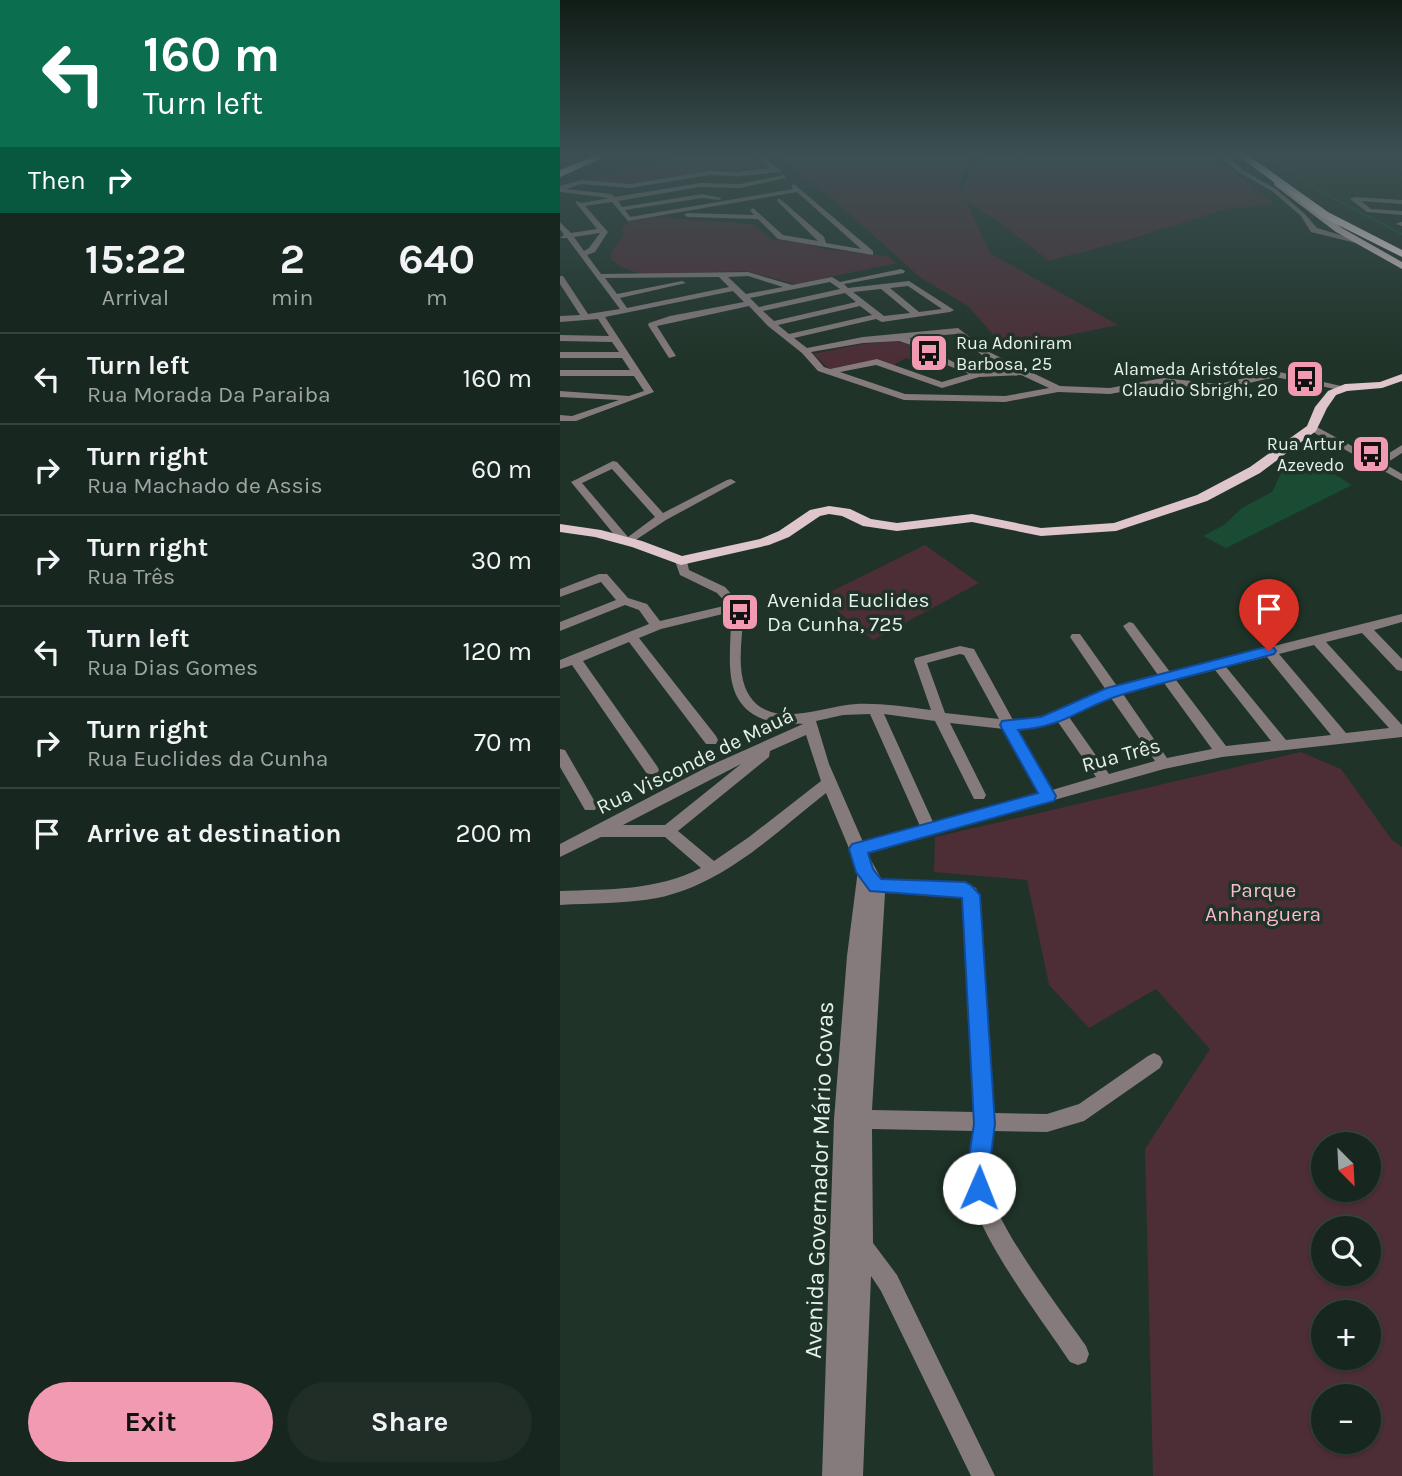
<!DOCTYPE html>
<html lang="en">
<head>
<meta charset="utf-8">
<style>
	:root { --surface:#17261e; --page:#202e27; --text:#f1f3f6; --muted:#9ea5a4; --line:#36433c; --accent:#f19ab2 }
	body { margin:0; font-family:Karla,sans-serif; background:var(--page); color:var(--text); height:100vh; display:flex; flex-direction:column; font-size:26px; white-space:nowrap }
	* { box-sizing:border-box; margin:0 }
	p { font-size:23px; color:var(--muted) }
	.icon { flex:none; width:38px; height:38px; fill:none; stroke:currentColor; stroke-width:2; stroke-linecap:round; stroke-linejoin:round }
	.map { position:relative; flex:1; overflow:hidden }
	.panel { display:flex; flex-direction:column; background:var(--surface); width:560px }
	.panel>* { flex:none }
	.hud { background:#0b6e4f; color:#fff; overflow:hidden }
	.needle { width:46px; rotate:156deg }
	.tools { position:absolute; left:751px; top:1132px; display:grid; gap:14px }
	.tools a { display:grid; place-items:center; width:70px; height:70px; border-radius:50%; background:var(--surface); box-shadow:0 2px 5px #0004,0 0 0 2px var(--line); font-size:35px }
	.pin { position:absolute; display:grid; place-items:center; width:60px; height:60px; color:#fff; margin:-72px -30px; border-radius:50% 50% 50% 0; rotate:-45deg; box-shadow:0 0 7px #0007 }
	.pin .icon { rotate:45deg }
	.me { position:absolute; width:77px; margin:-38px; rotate:1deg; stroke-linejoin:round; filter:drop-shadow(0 0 5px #0008) }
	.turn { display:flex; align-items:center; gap:24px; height:147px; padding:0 28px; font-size:32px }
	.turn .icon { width:91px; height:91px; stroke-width:2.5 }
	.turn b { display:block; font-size:49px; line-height:60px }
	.then { display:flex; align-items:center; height:66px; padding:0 28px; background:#0003; gap:14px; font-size:26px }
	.eta { display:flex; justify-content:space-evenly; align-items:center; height:119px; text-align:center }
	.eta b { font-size:42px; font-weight:700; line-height:49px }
	.action { display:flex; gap:14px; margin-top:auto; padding:14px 28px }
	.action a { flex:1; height:80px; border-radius:42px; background:var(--accent); color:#111; font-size:28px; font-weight:700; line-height:80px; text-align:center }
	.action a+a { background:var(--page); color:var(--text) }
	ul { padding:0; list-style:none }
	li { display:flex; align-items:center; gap:21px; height:91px; padding:0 28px; border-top:2px solid var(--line) }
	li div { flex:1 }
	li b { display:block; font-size:26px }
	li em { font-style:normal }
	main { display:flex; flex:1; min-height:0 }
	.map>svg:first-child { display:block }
	.green { fill:#4d2d36; fill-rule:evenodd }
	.water { fill:#1a4c34 }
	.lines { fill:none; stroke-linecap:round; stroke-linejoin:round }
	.stream { stroke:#1a4c34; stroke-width:2 }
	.minor { fill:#857a7c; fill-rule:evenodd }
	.major { fill:#dec6cc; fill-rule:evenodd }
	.highway { fill:#fde6ec; fill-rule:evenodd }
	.route { fill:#1a73e8; stroke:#114b97; stroke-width:2 }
	.labels { text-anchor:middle; stroke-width:7; stroke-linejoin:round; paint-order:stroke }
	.far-poi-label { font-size:18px; fill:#e5f1ea; stroke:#1f3328; text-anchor:end }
	.poi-label { font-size:21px; fill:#e5f1ea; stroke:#1f3328; text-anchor:start }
	.street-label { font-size:21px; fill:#e5f1ea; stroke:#1f3328 }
	.park-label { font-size:21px; fill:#fcbbcc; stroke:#1f3328 }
	.near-street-label { font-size:24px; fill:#e5f1ea; stroke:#1f3328 }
</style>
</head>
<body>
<main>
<section class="panel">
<div class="hud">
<div class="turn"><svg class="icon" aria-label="left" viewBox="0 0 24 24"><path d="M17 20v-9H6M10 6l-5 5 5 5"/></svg><div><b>160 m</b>Turn left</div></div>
<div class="then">Then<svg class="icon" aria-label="right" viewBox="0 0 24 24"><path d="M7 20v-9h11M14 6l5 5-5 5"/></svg></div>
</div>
<div class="eta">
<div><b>15:22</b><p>Arrival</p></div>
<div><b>2</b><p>min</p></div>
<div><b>640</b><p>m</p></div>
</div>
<ul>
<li><svg class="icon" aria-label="left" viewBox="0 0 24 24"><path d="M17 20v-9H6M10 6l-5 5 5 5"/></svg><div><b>Turn left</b><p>Rua Morada Da Paraiba</p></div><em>160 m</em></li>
<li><svg class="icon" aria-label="right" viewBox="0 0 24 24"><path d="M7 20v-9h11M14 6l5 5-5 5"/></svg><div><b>Turn right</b><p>Rua Machado de Assis</p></div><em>60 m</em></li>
<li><svg class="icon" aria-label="right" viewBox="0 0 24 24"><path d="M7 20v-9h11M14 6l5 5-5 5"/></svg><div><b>Turn right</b><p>Rua Três</p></div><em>30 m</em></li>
<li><svg class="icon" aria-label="left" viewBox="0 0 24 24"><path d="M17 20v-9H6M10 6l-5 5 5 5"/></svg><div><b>Turn left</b><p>Rua Dias Gomes</p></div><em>120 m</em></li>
<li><svg class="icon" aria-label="right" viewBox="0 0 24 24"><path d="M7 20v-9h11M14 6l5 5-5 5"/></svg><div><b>Turn right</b><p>Rua Euclides da Cunha</p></div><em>70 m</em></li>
<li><svg class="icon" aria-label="arrive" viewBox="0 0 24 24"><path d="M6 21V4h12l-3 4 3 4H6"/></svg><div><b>Arrive at destination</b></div><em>200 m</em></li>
</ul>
<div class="action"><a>Exit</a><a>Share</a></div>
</section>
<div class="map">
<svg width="842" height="1476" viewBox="0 0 842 1476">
	<rect width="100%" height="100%" fill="#1f3328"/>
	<!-- green -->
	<path class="green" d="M115,155H193L209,168L160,170L65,184L29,180Z
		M216,155H415L398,183L402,191L411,168L422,155H653L714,204L666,209L567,240L489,261L438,221L406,201L430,253L558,325L445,348L408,306L361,278L275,201Z
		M92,217L193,224L213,240L240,242L269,250L328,256L337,263L236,284L186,271L81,274L61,267L51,259L52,251L64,235L61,229L69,221Z
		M337,341L356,347L370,355L359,363L346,358L334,365L315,360L269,369L253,354L302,344Z
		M365,545L419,583L313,640L260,597Z
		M741,752L781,769L832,840L842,847V1476H593L585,1149L650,1049L596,989L529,1028L489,985L467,880L374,872L375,837ZM763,1144H808V1190H763ZM763,1228H808V1274H763ZM808,1312V1358H763V1312ZM808,1396V1442H763V1396Z"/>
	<!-- water -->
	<path class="water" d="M751,460L792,485L666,548L643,536L664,525L682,508L712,492L721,473L733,464Z"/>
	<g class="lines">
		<!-- stream -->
		<path class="stream" d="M710,155L760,191L842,234"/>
		<!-- minor -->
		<path class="minor" d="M195,155H202L222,172L178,176L149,175L70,188L21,184L6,189L51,194L55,197L140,183L180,184L224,175L226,178L180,188L140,187L58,201L62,207L142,194L162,198L159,200L142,198L65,210L70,217L233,189L231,186L234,184L313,251V255L218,239L198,219L128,217L124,215L128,213L194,215L190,210L193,208L223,235L258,241L217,201L219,198L264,237L266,243L301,249L237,192L68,221L52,202L25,206L48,232L35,252L27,255L41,274L188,272L232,285L272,277L280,282L341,269L345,271L344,273L284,284L288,288L349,281L394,310L390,312L322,322L316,319L234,338L247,348L303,337L398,328L429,352L500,386L550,388L603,378L659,384L715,371L790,388L785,391L715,377L659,390L603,384L550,394L498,392L445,402L344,400L258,371L242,353L208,326L189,306L97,326L116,356L109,358L88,325L89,323L110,316L184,302L173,291L45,317L94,392L16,421H0V415L12,416L59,400L0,397V391L69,396L84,391L74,376H0V370H70L62,358H0V352H59L52,342L0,341V335L49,336L38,319L0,322V316L20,315L0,284V276H3L28,314L60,309L7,238H0L4,235L0,229V222L11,233L37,229L16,203V201L22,203L49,198L0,192V186L21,180L70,184L149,171L178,172L210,168ZM40,233L29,248L24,251L14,237ZM188,276L223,287L186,294L168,277ZM159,277L169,287L67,308L60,298L126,283L122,281L57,294L45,278ZM270,282L280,289L199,307L190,298ZM348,286L382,309L359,312L330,288ZM321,289L350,313L324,316L293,292ZM285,293L296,302L214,321L203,311ZM300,306L312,315L229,334L218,325ZM396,334L423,356L451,370C441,370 428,373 418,371C392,366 373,347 349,338ZM339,341L357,347L377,361L409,374L382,382L317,359L270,369L264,367L251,352L303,343ZM316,365L382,388L419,377L461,375L489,388L445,396L345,394L280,372Z
			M657,155H664L684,171L716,189L745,214L757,228L804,242L800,244L751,232L741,216L712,191L680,173Z
			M754,155H769L757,157Z
			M795,197L842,200V204L801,201L811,209L842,211V215L807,212L790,199Z
			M840,222H842V226L836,224Z
			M749,426H755L818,460L842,445V453L825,464L842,474V481L749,430Z
			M53,461L57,462L103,513L167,480L171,479L176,482L106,520L68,545L61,543L11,482ZM52,469L95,517L68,537L22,483Z
			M121,558L127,561L129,570L165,587L183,607C184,633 176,662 185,687C204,734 261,706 296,704C321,703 346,707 371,710L354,661L355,658L400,646L414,649L453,720C495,718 509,702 546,690L510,637L512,634H520L557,686L598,675L563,626L569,622L573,623L610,672L842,614V622L814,630L842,659V671L837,670L802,633L766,642L842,725V737L662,757L604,769L307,853L322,880L405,883L416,888L418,893L434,1113L487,1114L519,1104L588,1056L594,1053L600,1056L603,1062L600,1068L524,1121L487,1132L434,1131C431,1149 427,1167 429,1185C434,1224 501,1310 526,1346L529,1354L526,1362L518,1365L510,1362C483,1321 413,1231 409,1184C407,1166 412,1149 414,1131L312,1129L313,1243L337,1275L435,1476H411L321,1291L311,1276L303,1476H262L274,1119L287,956L298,870L266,793C214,834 164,884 97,898C65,904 32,903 0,905V891C49,889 96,891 141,868L105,837H41L0,857V844L149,766L243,724C236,723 226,725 217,723C156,711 172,657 171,612L101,629L79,638L156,736L158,740L156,744H146L69,642L23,661L97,766L99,770L97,774H87L12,665L0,669V660L89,624L79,610L65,605L0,631V622L56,600L41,582L0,597V589L39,574H47L68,598L87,604L100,621L168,605L157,593L120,575L115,561ZM754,645L829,728L786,733L719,654ZM400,654L404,655L439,719L385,713L367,663ZM707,657L771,735L726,740L666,667ZM655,670L711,741L666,746L616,680ZM604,683L652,749L607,758L563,694ZM551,698L595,761L549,774L509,717ZM310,714L360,826L303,842L269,764L256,721L283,715ZM324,714L375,721L414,799H424L426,795L390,723L444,729L479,793L373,822ZM498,722L536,777L492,790L458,729L482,727ZM246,735L261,781L189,837L154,861L118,831L209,757L210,751ZM181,764L105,825H63ZM325,893L402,896L415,1112L312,1110Z
			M0,749L5,750L35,802L37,806L35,810H25L0,767Z"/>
		<!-- major -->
		<path class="major" d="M714,181H720L782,228L842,262V269L776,232L714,185Z
			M842,374V381L822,388L787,391L776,395L767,408L756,431L700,473L647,501L556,531L481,536L412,522L337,531L303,526L282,516L269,514L260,516L229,537L209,545L121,565L72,547L35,537L0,532V524L41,530L82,541L122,556L200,539L219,531L250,510L269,506L290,509L311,519L337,523L412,514L481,528L554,523L637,495L690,467L747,426L755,407L768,391L785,384L820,382Z"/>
		<!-- highway -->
		<path class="highway" d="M36,155H49L0,177V170Z
			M677,155H688L768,212L842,250V257L760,216Z"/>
	</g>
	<!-- sky -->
	<linearGradient id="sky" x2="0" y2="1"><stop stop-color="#111c16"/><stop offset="0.43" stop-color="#3c5053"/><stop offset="1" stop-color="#3c5053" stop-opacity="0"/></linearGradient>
	<rect width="842" height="362" fill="url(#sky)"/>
	<!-- route -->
	<path class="route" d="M709,646L714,648L716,651L714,654C663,668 611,680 561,695C521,707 505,727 458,730L496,796L494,801L308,853L313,869L321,879L405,882L411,885L420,895L435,1124L429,1170L431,1188L428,1196L419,1199L411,1196L407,1170L414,1124L402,898L310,891L296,872L289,849L292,844L478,793L440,725L442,721L481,717L547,688Z"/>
	<!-- icons -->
	<defs>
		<symbol id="bus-square" viewBox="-11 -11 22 22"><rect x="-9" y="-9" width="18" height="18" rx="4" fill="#f19ab2" stroke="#1f3328"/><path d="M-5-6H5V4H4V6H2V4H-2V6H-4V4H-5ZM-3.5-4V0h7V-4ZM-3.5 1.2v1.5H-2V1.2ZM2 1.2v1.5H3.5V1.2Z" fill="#111"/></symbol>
	</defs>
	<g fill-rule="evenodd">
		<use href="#bus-square" x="347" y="331" width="44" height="44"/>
		<use href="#bus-square" x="723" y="357" width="44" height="44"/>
		<use href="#bus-square" x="789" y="432" width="44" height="44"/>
		<use href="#bus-square" x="158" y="590" width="44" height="44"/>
	</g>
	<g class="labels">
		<!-- far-poi labels -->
		<g class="far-poi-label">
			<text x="396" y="349" text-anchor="start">Rua Adoniram<tspan x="396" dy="21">Barbosa, 25</tspan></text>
			<text x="718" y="375">Alameda Aristóteles<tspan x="718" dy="21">Claudio Sbrighi, 20</tspan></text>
			<text x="784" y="450">Rua Artur<tspan x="784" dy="21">Azevedo</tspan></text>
		</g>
		<!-- poi labels -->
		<g class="poi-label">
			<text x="207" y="607">Avenida Euclides<tspan x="207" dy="24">Da Cunha, 725</tspan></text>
		</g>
		<!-- street labels -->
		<g class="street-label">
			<text transform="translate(561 755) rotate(-15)" y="7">Rua Três</text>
			<text transform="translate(135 761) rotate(-26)" y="7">Rua Visconde de Mauá</text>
		</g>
		<!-- park labels -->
		<g class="park-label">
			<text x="703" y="897">Parque<tspan x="703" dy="24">Anhanguera</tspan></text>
		</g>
		<!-- near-street labels -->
		<g class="near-street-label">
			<text transform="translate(259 1180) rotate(-88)" y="8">Avenida Governador Mário Covas</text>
		</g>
	</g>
</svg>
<div class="tools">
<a><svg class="needle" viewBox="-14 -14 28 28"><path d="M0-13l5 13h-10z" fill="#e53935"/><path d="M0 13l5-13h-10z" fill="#9ea5a4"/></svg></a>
<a><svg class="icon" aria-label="search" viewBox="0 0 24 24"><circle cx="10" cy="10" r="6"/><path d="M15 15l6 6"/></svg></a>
<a>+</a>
<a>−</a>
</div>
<div class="pin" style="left:709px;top:651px;background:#d93025"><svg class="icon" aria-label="arrive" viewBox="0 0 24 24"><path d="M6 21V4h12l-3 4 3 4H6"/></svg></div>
<svg class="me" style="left:419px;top:1188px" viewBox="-20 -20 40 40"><circle r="19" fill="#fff"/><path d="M0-13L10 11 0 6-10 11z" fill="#1a73e8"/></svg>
</div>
</main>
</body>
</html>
